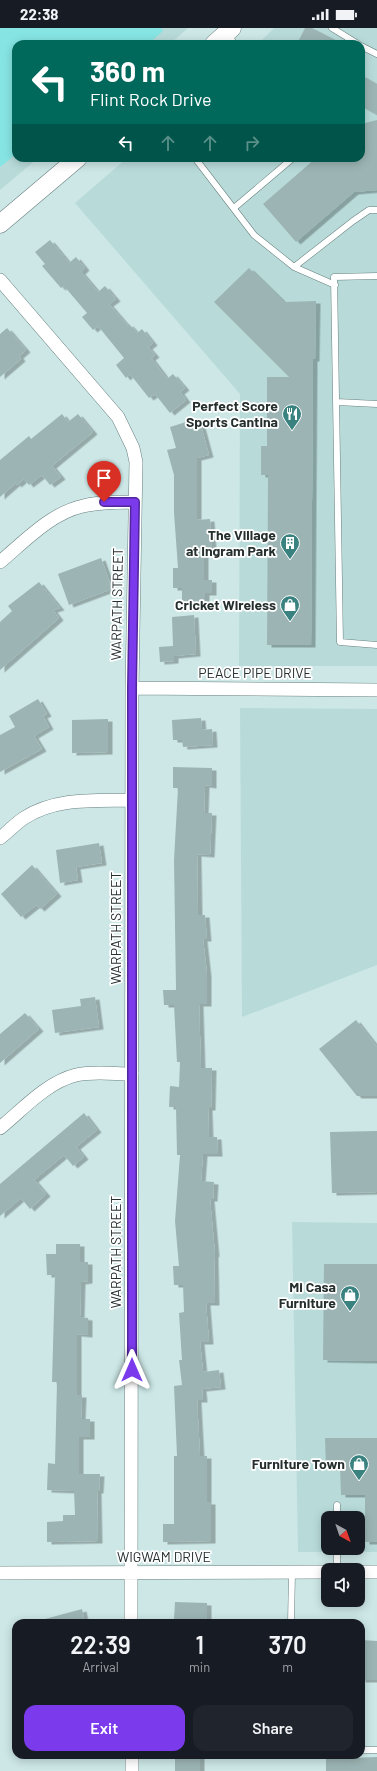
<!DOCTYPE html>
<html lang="en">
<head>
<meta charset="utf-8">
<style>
	:root { --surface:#171b24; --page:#20242c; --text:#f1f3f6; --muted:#9ea1a6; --accent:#7c3aed }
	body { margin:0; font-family:Barlow,sans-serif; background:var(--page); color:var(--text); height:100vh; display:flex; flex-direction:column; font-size:15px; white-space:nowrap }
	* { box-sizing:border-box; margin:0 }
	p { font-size:13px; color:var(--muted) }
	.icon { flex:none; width:22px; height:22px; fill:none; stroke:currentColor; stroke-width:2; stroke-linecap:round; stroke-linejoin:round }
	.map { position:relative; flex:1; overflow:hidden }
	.sheet { position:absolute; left:12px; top:1591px; width:353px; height:140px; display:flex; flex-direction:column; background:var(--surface); border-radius:12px; box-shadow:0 2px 10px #0003 }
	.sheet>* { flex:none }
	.hud { position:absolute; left:12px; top:12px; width:353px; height:122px; border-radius:12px; box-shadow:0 2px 10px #0003; background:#00695c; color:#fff; overflow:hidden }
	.needle { width:26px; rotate:140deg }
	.fabs { position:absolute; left:321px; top:1483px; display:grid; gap:8px }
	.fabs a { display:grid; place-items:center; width:44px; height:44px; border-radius:8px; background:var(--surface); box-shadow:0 2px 10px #0003; font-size:20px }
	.pin { position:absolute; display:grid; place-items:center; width:34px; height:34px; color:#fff; margin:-41px -17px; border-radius:50% 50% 50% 0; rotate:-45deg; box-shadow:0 0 4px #0007 }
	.pin .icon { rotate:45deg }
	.me { position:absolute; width:44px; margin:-22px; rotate:0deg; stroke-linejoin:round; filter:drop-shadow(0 0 3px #0008) }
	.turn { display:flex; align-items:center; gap:14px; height:84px; padding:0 12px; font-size:18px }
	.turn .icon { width:52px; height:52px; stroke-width:2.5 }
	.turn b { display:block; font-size:28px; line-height:34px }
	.lanes { display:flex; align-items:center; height:38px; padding:0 12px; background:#0003; justify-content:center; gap:20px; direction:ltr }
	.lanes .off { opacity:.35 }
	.eta { display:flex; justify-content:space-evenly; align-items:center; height:68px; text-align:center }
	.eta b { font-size:24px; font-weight:600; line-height:28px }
	.cta { display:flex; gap:8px; margin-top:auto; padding:8px 12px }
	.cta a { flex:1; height:46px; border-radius:12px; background:var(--accent); color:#fff; font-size:16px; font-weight:600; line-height:46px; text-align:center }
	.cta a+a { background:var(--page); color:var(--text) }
	.status { display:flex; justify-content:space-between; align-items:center; height:28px; padding:0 20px; background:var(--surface); direction:ltr }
	.status svg { height:11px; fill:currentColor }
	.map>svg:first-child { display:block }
	.built { fill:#b8dbda; fill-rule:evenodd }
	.green { fill:#86e5e3 }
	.building { fill:#9cb5b4; filter:url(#shadow) }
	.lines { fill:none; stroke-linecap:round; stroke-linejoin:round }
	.lane-casing { stroke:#68807f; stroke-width:7 }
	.street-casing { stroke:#68807f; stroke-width:14 }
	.secondary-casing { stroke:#68807f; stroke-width:19 }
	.lane { stroke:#fff; stroke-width:6 }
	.street { stroke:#fff; stroke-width:13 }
	.secondary { stroke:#fff; stroke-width:18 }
	.route-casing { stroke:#51269a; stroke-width:10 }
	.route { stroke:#7c3aed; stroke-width:7 }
	.labels { text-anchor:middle; stroke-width:3.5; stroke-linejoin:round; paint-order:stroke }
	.poi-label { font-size:14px; font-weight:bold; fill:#252f2e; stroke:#fff; text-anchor:end }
	.street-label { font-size:14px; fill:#252f2e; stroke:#fff }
</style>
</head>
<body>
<div class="status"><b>22:38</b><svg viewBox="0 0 49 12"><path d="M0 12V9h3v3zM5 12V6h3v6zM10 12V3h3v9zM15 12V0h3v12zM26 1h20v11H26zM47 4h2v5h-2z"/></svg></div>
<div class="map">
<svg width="377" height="1743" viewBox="0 0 377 1743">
	<defs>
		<filter id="shadow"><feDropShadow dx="4.5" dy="2.5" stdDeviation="0" flood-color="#0004"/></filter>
	</defs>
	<rect width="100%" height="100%" fill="#cce7e6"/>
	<!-- built -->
	<path class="built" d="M0,0H188L170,16H16V130H38L0,162Z
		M274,0H377V638H239L240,366L75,175L127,130H361V16H258Z
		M240,680L377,681V937L242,989Z
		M292,1194L377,1195V1524H298ZM328,1490H358V1520H328Z"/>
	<!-- green -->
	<path class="green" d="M0,0H161L163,3L148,16H16V126L0,139Z"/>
	<!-- building -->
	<path class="building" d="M305,0H312L343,16H297Z
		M361,47L377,56V87L361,78Z
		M377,92V162L354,164L296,214L263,176L316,130H361V96Z
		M50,212L69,235L76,229L85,240L81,244L98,264L105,258L116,271L109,276L127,297L129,296L137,305L142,301L153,315L148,319L155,327L151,330L167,351L173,346L185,360L180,364L186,372L170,385L155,366L149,370L130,346L126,350L116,337L124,330L98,298L93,302L82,289L87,285L64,258L61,260L42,238L45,236L35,224Z
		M249,240L284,274L316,273L315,331H313L311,617H267L268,447H261V418H267V349H289L214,274Z
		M7,300L26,322L19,328L21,331L0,349V306Z
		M62,386L68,394L78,386L93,404L52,438L61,449L50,457L42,447L29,457L24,451L17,457L16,455L0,469V432L29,408L31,411Z
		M199,390L209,427L197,430V492L210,491L212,519H204V552H212V565H205V579L182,580V560H173V540H178L174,485V447L167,422L176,420L170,399Z
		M101,530L112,561L69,577L58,546Z
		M39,554L60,580L53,582L59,590L0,642V594L12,583L8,578Z
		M194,587L196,626L174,628V633L160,634L159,619L173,618L172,589Z
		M38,671L47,686L43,688L49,699L34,708L42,721L0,744V707L15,699L9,688Z
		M201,690L202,702L212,701L213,717L183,719L182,712H173L172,692Z
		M108,691V724L72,725V692Z
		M173,739L212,740V758L205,757L204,785H212L210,827L197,826L198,887H205L207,911H203L207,946V976H199L201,1040H212L211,1080H208L209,1109H217L218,1126H203L201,1153L214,1154L213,1171H210L215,1226L214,1227L215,1275H206L209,1314H200L203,1344L219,1342L221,1359L202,1361L203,1372H197L200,1428H207V1474H211V1513L163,1514V1496H174V1428H177L174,1358L182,1357L179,1332H182L179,1285L184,1284L183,1257H174L173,1238H179L175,1193L180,1127H177L176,1079H169L170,1058L179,1059L180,1034H177L174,977H164L163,962H176L174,832L178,760H173Z
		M99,815L102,835L76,839L78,852L60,855L56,822Z
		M32,837L57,866L40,881L36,877L21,889L1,866Z
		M95,969L99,999L55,1005L52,982L81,978L80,971Z
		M25,985L39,1001L0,1035V1006Z
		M356,992L377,1019V1068H357L319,1021Z
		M84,1085L97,1102L76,1119L84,1129L73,1138L64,1127L34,1152L46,1166L30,1181L21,1170L0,1188V1156Z
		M377,1103V1164L332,1165L330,1104Z
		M56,1216H80V1234H88V1253L81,1254L80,1289L88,1290V1307L77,1306V1367H82L81,1391H90V1409H79V1446H100L99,1463H97L98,1513L47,1514V1494L63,1493V1487H75L74,1463L47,1462L48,1435L55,1436L57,1354H52L55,1247H47L46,1226H56Z
		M324,1236H377V1333L323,1332Z
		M325,1410H377V1514H365V1467H341L340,1440H326Z
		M175,1574L207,1575V1595H182L183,1592H174Z
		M82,1581L85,1595H46L45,1591Z
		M361,1612L377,1613V1652H361Z
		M175,1727H200V1743H175Z
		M377,1729V1743H326V1731Z"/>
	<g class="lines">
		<defs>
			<path id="lane" d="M332,0L358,16
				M228,5L234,16
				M361,18L377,26
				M195,130L254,207L294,239L335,257
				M234,180L293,130
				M294,239L353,193L369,182H377
				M377,248L334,249L340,614L377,617
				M337,374L377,376
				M337,1477V1490
				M337,1520V1542
				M291,1595L292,1544
				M361,1722H377"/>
			<path id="street" d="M0,252L118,389L133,420L136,434L132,660L131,1595
				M0,534C25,513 51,485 83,478C100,474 117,474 135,474
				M132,660L377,662
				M0,810C8,804 15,796 24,790C56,769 95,773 132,772
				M0,1100C22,1082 47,1054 76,1047C94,1043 114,1046 132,1046
				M358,1544H377
				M0,1545L328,1544
				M132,1727V1743"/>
			<path id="secondary" d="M214,16L232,0
				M0,196L78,130"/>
		</defs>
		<!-- lane casing -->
		<use href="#lane" class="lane-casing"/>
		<!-- street casing -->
		<use href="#street" class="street-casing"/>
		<!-- secondary casing -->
		<use href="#secondary" class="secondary-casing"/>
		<!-- lane -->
		<use href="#lane" class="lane"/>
		<!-- street -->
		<use href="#street" class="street"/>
		<!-- secondary -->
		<use href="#secondary" class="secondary"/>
	</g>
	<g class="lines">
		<defs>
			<path id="route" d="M104,474H135L132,660V1342"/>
		</defs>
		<!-- route casing -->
		<use href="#route" class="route-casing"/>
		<!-- route -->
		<use href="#route" class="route"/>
	</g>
	<!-- icons -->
	<defs>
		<symbol id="restaurant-pin" viewBox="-11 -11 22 30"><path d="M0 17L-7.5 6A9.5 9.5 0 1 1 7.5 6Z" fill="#398280" stroke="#fff"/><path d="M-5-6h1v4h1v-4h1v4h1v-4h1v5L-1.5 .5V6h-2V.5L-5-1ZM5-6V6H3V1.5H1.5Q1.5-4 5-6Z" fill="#fff"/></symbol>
		<symbol id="building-pin" viewBox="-11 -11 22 30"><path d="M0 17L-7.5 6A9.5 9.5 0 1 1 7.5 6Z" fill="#398280" stroke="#fff"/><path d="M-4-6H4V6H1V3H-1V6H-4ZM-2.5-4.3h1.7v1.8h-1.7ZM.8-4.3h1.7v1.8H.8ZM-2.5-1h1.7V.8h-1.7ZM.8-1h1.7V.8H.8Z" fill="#fff"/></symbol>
		<symbol id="shop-pin" viewBox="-11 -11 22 30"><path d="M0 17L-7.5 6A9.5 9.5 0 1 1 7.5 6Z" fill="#398280" stroke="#fff"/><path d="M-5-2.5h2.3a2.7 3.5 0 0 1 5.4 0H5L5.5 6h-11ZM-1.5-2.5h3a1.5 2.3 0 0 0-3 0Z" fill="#fff"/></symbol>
	</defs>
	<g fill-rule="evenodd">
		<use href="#restaurant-pin" x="281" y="375" width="22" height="30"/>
		<use href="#building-pin" x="279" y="504" width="22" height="30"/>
		<use href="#shop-pin" x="279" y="566" width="22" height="30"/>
		<use href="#shop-pin" x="339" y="1256" width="22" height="30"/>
		<use href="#shop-pin" x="348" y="1425" width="22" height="30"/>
	</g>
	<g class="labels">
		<!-- poi labels -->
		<g class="poi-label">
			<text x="278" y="383">Perfect Score<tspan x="278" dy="16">Sports Cantina</tspan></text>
			<text x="276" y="512">The Village<tspan x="276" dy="16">at Ingram Park</tspan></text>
			<text x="276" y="582">Cricket Wireless</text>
			<text x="336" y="1264">Mi Casa<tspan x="336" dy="16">Furniture</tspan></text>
			<text x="345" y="1441">Furniture Town</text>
		</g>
		<!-- street labels -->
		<g class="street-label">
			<text transform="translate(117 576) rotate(-89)" y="5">WARPATH STREET</text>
			<text x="255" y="650">PEACE PIPE DRIVE</text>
			<text transform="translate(116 900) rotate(-90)" y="5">WARPATH STREET</text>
			<text transform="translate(116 1224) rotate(-90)" y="5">WARPATH STREET</text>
			<text x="164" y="1534">WIGWAM DRIVE</text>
		</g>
	</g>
</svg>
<div class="fabs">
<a><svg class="needle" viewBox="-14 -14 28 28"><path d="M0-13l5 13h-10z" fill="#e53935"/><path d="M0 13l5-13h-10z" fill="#9ea1a6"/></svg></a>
<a><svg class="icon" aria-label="sound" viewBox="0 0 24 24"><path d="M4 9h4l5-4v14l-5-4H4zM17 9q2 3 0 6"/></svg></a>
</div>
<div class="pin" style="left:104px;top:474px;background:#d93025"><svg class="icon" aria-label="arrive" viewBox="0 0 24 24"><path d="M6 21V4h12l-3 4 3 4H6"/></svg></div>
<svg class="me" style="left:132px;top:1342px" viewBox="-20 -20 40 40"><path d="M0-17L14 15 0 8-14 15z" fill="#7c3aed" stroke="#fff" stroke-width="4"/></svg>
<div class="hud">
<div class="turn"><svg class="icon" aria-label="left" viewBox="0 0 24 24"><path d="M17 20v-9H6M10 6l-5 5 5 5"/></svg><div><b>360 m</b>Flint Rock Drive</div></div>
<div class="lanes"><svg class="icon" aria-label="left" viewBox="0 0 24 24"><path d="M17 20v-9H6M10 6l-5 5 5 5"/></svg><svg class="icon off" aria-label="ahead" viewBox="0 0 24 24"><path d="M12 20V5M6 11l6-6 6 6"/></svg><svg class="icon off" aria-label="ahead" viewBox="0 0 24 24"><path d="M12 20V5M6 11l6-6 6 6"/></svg><svg class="icon off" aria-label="right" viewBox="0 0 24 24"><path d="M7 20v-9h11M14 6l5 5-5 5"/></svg></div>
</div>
<section class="sheet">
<div class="eta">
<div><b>22:39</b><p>Arrival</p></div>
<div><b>1</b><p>min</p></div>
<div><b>370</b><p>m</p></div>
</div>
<div class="cta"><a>Exit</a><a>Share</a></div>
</section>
</div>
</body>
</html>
